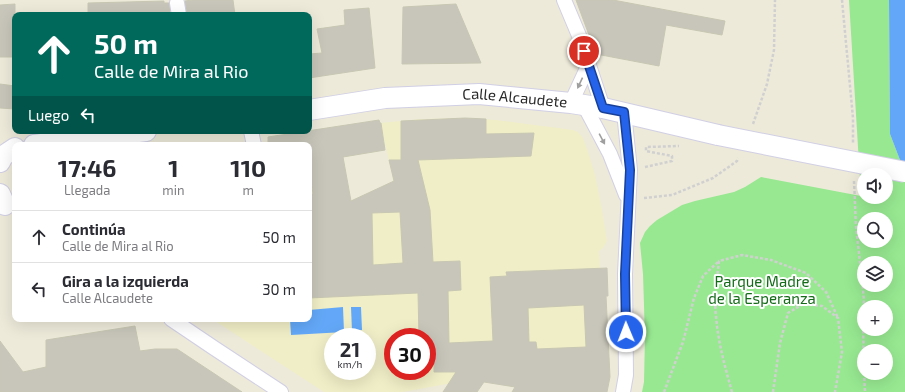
<!DOCTYPE html>
<html lang="es">
<head>
<meta charset="utf-8">
<style>
	:root { --surface:#fff; --page:#f2f2f3; --text:#2b2b33; --muted:#7c7c81; --line:#e1e1e2 }
	body { margin:0; font-family:"Exo 2",sans-serif; background:var(--page); color:var(--text); height:100vh; display:flex; flex-direction:column; font-size:15px; white-space:nowrap }
	* { box-sizing:border-box; margin:0 }
	p { font-size:13px; color:var(--muted) }
	.icon { flex:none; width:22px; height:22px; fill:none; stroke:currentColor; stroke-width:2; stroke-linecap:round; stroke-linejoin:round }
	.map { position:relative; flex:1; overflow:hidden }
	.drawer { position:absolute; left:12px; top:142px; width:300px; height:180px; display:flex; flex-direction:column; background:var(--surface); border-radius:8px; box-shadow:0 4px 16px #0002 }
	.drawer>* { flex:none }
	.top-card { position:absolute; left:12px; top:12px; width:300px; height:122px; border-radius:8px; box-shadow:0 4px 16px #0002; background:#00695c; color:#fff; overflow:hidden }
	.tools { position:absolute; left:857px; top:168px; display:grid; gap:8px }
	.tools a { display:grid; place-items:center; width:36px; height:36px; border-radius:50%; background:var(--surface); box-shadow:0 4px 16px #0002; font-size:20px }
	.speed { position:absolute; left:324px; top:328px; display:flex; gap:8px; font-size:20px; font-weight:700; text-align:center }
	.speed>* { display:grid; place-content:center; width:52px; height:52px; border-radius:50%; background:var(--surface); box-shadow:0 4px 16px #0002; line-height:1 }
	.speed small { font-size:10px; font-weight:400 }
	.speed .limit { border:6px solid #d22; background:#fff; color:#111 }
	.pin { position:absolute; display:grid; place-items:center; width:34px; height:34px; color:#fff; margin:-17px; border:2px solid #fff; border-radius:50%; box-shadow:0 1px 4px #0007 }
	.me { position:absolute; width:44px; margin:-22px; rotate:359deg; stroke-linejoin:round; filter:drop-shadow(0 0 3px #0008) }
	.turn { display:flex; align-items:center; gap:14px; height:84px; padding:0 16px; font-size:18px }
	.turn .icon { width:52px; height:52px; stroke-width:2.5 }
	.turn b { display:block; font-size:28px; line-height:34px }
	.then { display:flex; align-items:center; height:38px; padding:0 16px; background:#0003; gap:8px; font-size:15px }
	.eta { display:flex; justify-content:space-evenly; align-items:center; height:68px; text-align:center }
	.eta b { font-size:24px; font-weight:700; line-height:28px }
	ul { padding:0; list-style:none }
	li { display:flex; align-items:center; gap:12px; height:52px; padding:0 16px; border-top:1px solid var(--line) }
	li div { flex:1 }
	li b { display:block; font-size:15px }
	li em { font-style:normal }
	.map>svg:first-child { display:block }
	.education { fill:#f0eec7; fill-rule:evenodd }
	.green { fill:#97e891; fill-rule:evenodd }
	.water { fill:#63a8f8 }
	.building { fill:#c8c6ba; stroke:#c8c7b3; fill-rule:evenodd }
	.lines { fill:none; stroke-linecap:round; stroke-linejoin:round }
	.street-casing { stroke:#d1cfe4; stroke-width:16 }
	.secondary-casing { stroke:#d1cfe4; stroke-width:22 }
	.path { stroke:#d0d0d0; stroke-width:2.5; stroke-dasharray:3 2; stroke-linecap:butt }
	.street { stroke:#fff; stroke-width:14 }
	.secondary { stroke:#fff; stroke-width:20 }
	.secondary-bridge-casing { stroke:#d1cfe4; stroke-width:22; stroke-linecap:butt }
	.secondary-bridge { stroke:#fff; stroke-width:20 }
	.oneway { fill:#9f9f9f }
	.route-casing { stroke:#184099; stroke-width:10 }
	.route { stroke:#2563eb; stroke-width:7 }
	.labels { text-anchor:middle; stroke-width:4; stroke-linejoin:round; paint-order:stroke }
	.street-label { font-size:15px; fill:#292929; stroke:#fff }
	.park-label { font-size:15px; fill:#146c19; stroke:#fff }
</style>
</head>
<body>
<div class="map">
<svg width="905" height="392" viewBox="0 0 905 392">
	<rect width="100%" height="100%" fill="#edeada"/>
	<!-- education -->
	<path class="education" d="M465,118L496,120L573,130L578,132L583,138L589,155L595,175L602,210L607,241L603,248L599,251L600,268H607L606,296L610,377L601,376L463,381L403,392H324L212,319H309V221L331,210L394,181L380,123L421,119ZM333,337H367V371H333ZM393,337H427V371H393Z"/>
	<!-- green -->
	<path class="green" d="M849,0H889L890,134L905,173V392H642L644,382L645,337L643,274L640,243L645,232L650,226L657,220L682,205L695,201L734,192L745,187L761,177L861,196ZM864,175H886V197H864ZM864,219H886V241H864ZM864,263H886V285H864ZM864,307H886V329H864ZM864,351H886V373H864Z"/>
	<!-- water -->
	<path class="water" d="M889,0H905V173L890,134Z
		M343,307L344,332L291,335L290,319H309V310Z
		M351,307H361L362,330L352,331Z"/>
	<!-- building -->
	<path class="building" d="M192,0H233L235,15H187L185,1Z
		M576,0H613L725,21L722,35L666,25L659,66L596,54Z
		M164,1V3H169L170,15H88V3Z
		M15,4V57H0V5Z
		M456,4L481,63L402,64L403,7Z
		M369,8L375,68L309,78V54L322,53L317,29L345,25L344,10Z
		M0,84L15,86V109L0,108Z
		M465,118L486,119V134L534,133L531,156L418,160L430,210L433,262L460,261L461,290L448,291L449,343L493,341L490,277L507,276L506,272L607,268L608,296H606L610,377L607,392H512L515,387L484,382L477,392H443L456,372H434V359H427V337H419L418,293L309,298V194H313L309,168V145H268V137L379,120L380,123H381L385,150L343,157L351,201L394,181L389,160H401V121ZM400,212L403,263L373,265L372,213ZM584,305L586,347L537,349L536,342H529L528,308Z
		M135,326L140,351L155,349H177L242,392H0V341L23,372L46,367V340Z"/>
	<g class="lines">
		<defs>
			<path id="street" d="M564,0L580,38L603,108
				M177,3L179,15
				M571,103L589,64
				M584,105L610,154L626,195
				M251,131L254,145
				M171,319L214,348L281,392
				M623,392L626,375L625,274L630,170L624,112"/>
			<g id="secondary">
				<path id="s1" d="M309,110L385,98L479,94L571,103L603,108L718,135"/>
				<path d="M34,145L146,131"/>
				<path d="M0,162L3,156L15,148"/>
				<path d="M0,194L5,205"/>
			</g>
		</defs>
		<!-- street casing -->
		<use href="#street" class="street-casing"/>
		<!-- secondary casing -->
		<use href="#secondary" class="secondary-casing"/>
		<!-- path -->
		<path class="path" d="M842,0L853,118V144
			M753,124L767,84L774,50L775,0
			M645,167L672,161V156L646,151V147L679,146
			M854,181L856,226L864,299L863,318L864,364
			M644,198L672,195L713,178L737,161L738,158
			M864,373L865,392
			M664,392L683,342L694,298L703,276L719,261
			M732,392C725,367 718,342 716,316C714,298 717,279 719,261L742,255L771,260L806,273L826,292L838,318
			M773,392L780,343L788,313L803,304L822,306L838,318L842,352L835,392"/>
		<!-- street -->
		<use href="#street" class="street"/>
		<!-- secondary -->
		<use href="#secondary" class="secondary"/>
		<defs>
			<path id="secondary-bridge" d="M718,135L905,172"/>
		</defs>
		<!-- secondary-bridge casing -->
		<use href="#secondary-bridge" class="secondary-bridge-casing"/>
		<!-- secondary-bridge -->
		<use href="#secondary-bridge" class="secondary-bridge"/>
	</g>
	<!-- one-way arrows -->
	<defs><path id="oneway-solid" d="M-6-.8H1V-3.2L6.5 0L1 3.2V.8H-6Z"/></defs>
	<g class="oneway">
		<use href="#oneway-solid" transform="translate(580 83) rotate(115)"/>
		<use href="#oneway-solid" transform="translate(602 139) rotate(62)"/>
	</g>
	<g class="lines">
		<defs>
			<path id="route" d="M584,51L603,108L624,112L630,170L625,274L626,332"/>
		</defs>
		<!-- route casing -->
		<use href="#route" class="route-casing"/>
		<!-- route -->
		<use href="#route" class="route"/>
	</g>
	<g class="labels">
		<!-- street labels -->
		<g class="street-label">
			<text dy="5" stroke="none"><textPath href="#s1" startOffset="207">Calle Alcaudete</textPath></text>
		</g>
		<!-- park labels -->
		<g class="park-label">
			<text x="762" y="287">Parque Madre<tspan x="762" dy="17">de la Esperanza</tspan></text>
		</g>
	</g>
</svg>
<div class="tools">
<a><svg class="icon" aria-label="sound" viewBox="0 0 24 24"><path d="M4 9h4l5-4v14l-5-4H4zM17 9q2 3 0 6"/></svg></a>
<a><svg class="icon" aria-label="search" viewBox="0 0 24 24"><circle cx="10" cy="10" r="6"/><path d="M15 15l6 6"/></svg></a>
<a><svg class="icon" aria-label="layers" viewBox="0 0 24 24"><path d="M12 4l9 5-9 5-9-5zM3 14l9 5 9-5"/></svg></a>
<a>+</a>
<a>−</a>
</div>
<div class="speed"><div>21<small>km/h</small></div><div class="limit">30</div></div>
<div class="pin" style="left:584px;top:51px;background:#d93025"><svg class="icon" aria-label="arrive" viewBox="0 0 24 24"><path d="M6 21V4h12l-3 4 3 4H6"/></svg></div>
<svg class="me" style="left:626px;top:332px" viewBox="-20 -20 40 40"><circle r="17" fill="#2563eb" stroke="#fff" stroke-width="3"/><path d="M0-11L8 9 0 5-8 9z" fill="#fff"/></svg>
<div class="top-card">
<div class="turn"><svg class="icon" aria-label="ahead" viewBox="0 0 24 24"><path d="M12 20V5M6 11l6-6 6 6"/></svg><div><b>50 m</b>Calle de Mira al Rio</div></div>
<div class="then">Luego<svg class="icon" aria-label="left" viewBox="0 0 24 24"><path d="M17 20v-9H6M10 6l-5 5 5 5"/></svg></div>
</div>
<section class="drawer">
<div class="eta">
<div><b>17:46</b><p>Llegada</p></div>
<div><b>1</b><p>min</p></div>
<div><b>110</b><p>m</p></div>
</div>
<ul>
<li><svg class="icon" aria-label="ahead" viewBox="0 0 24 24"><path d="M12 20V5M6 11l6-6 6 6"/></svg><div><b>Continúa</b><p>Calle de Mira al Rio</p></div><em>50 m</em></li>
<li><svg class="icon" aria-label="left" viewBox="0 0 24 24"><path d="M17 20v-9H6M10 6l-5 5 5 5"/></svg><div><b>Gira a la izquierda</b><p>Calle Alcaudete</p></div><em>30 m</em></li>
</ul>
</section>
</div>
</body>
</html>
